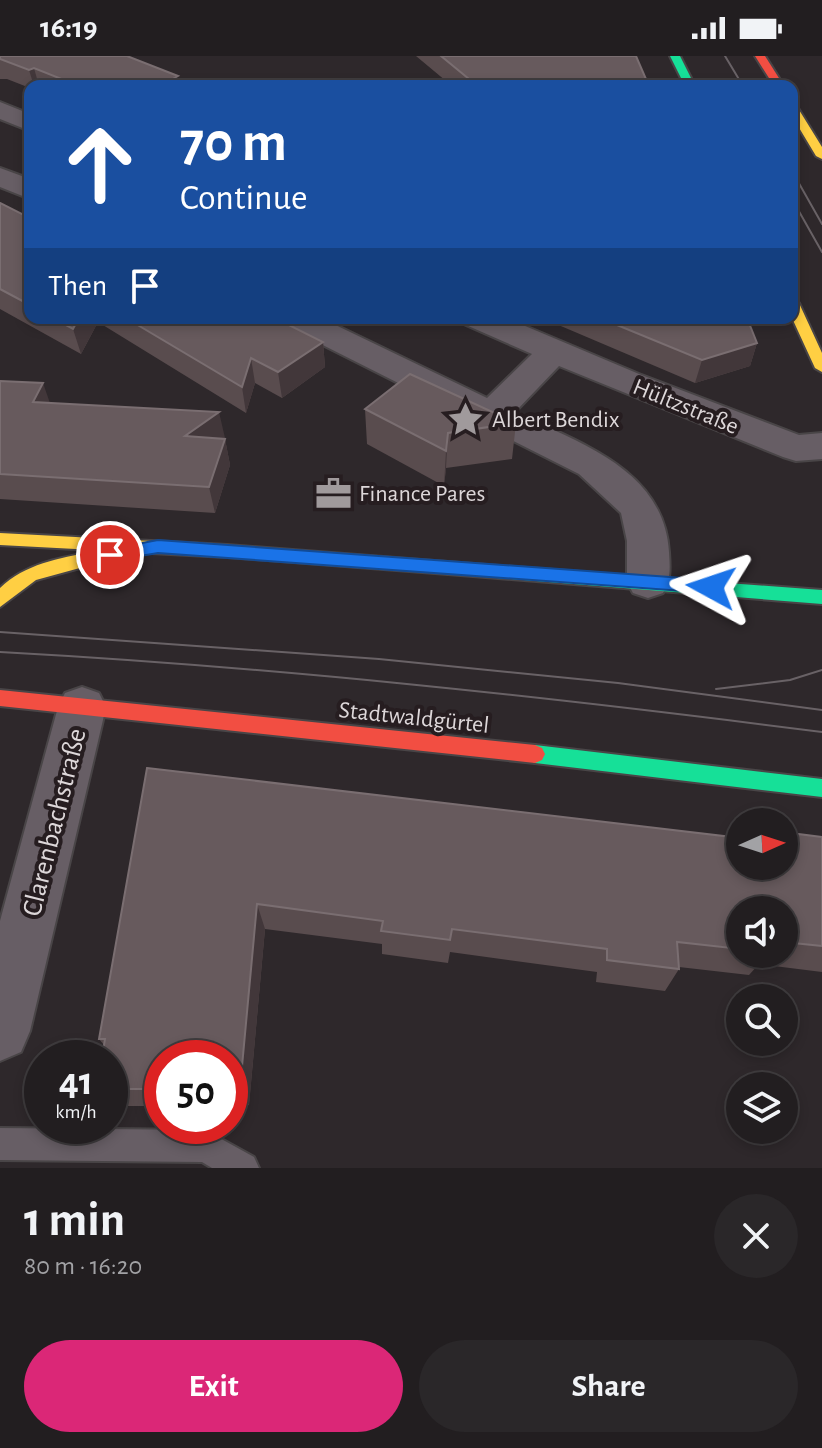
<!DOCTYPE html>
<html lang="en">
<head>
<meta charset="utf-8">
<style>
	:root { --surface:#221e20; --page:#2a2729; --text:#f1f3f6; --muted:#a2a2a5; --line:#3f3c3e; --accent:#db2777 }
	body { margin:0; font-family:"Alegreya Sans",sans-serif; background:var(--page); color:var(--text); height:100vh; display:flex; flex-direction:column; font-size:30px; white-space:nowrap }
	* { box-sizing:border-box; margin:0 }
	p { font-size:26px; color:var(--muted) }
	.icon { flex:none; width:44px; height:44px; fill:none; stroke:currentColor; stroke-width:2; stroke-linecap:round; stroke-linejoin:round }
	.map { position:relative; height:1112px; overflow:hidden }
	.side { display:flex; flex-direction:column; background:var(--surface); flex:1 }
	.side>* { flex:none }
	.top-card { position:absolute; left:24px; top:24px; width:774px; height:244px; border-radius:16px; box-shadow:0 4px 12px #0003,0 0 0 2px var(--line); background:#1a4fa0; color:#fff; overflow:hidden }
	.needle { width:52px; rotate:87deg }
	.buttons { position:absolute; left:726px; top:752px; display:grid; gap:16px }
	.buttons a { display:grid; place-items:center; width:72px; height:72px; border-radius:50%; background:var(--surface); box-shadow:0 4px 12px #0003,0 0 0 2px var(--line); font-size:40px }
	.speed { position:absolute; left:24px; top:984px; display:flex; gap:16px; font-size:40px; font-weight:700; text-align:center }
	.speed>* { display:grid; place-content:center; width:104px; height:104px; border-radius:50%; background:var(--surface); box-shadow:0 4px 12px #0003,0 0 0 2px var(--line); line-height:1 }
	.speed small { font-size:20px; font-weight:400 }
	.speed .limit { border:12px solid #d22; background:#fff; color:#111 }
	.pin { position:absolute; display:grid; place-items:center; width:68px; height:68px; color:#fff; margin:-34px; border:4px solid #fff; border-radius:50%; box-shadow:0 2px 8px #0007 }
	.me { position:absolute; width:88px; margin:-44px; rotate:275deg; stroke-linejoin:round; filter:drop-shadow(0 0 6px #0008) }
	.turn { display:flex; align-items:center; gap:28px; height:168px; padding:0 24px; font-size:36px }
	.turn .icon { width:104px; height:104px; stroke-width:2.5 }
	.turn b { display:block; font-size:56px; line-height:68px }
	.then { display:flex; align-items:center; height:76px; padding:0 24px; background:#0003; gap:16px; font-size:30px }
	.round { display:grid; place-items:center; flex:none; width:84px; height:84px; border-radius:42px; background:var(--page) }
	.summary { display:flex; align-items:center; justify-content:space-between; height:136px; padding:0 24px }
	h1 { font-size:48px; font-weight:600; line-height:60px }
	.cta { display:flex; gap:16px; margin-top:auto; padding:16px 24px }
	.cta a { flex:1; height:92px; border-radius:48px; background:var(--accent); color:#fff; font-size:32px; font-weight:600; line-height:92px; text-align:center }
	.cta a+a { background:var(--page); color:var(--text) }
	.status { display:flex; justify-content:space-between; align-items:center; height:56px; padding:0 40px; background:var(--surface); direction:ltr }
	.status svg { height:22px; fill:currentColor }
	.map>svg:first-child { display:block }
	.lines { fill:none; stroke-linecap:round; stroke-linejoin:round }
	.lane-casing { stroke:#494547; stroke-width:4 }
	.street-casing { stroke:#494547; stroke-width:4 }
	.fast-casing { stroke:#494547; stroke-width:4 }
	.slow-casing { stroke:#494547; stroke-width:4 }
	.jam-casing { stroke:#494547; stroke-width:4 }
	.lane { fill:#675e65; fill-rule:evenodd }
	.street { fill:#675e65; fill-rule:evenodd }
	.fast { fill:#16e098; fill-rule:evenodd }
	.slow { fill:#ffcf43; fill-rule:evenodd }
	.jam { fill:#f24e42; fill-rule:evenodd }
	.tram { stroke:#696266; stroke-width:2 }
	.wall { fill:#594c4e; fill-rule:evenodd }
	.shaded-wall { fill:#42373a }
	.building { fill:#675a5d; stroke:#7a6e71; stroke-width:2 }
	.route { fill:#1a73e8; stroke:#114b97; stroke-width:2 }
	.labels { text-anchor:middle; stroke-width:8; stroke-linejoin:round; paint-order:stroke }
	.street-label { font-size:24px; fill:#ddd7d9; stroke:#261d20 }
	.poi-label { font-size:24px; fill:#ddd7d9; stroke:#261d20; text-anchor:start }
	.near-street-label { font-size:28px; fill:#ddd7d9; stroke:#261d20 }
</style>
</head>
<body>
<div class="status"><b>16:19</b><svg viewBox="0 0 49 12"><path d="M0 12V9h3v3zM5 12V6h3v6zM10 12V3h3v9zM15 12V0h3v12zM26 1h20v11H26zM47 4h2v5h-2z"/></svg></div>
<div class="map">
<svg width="822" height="1112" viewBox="0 0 822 1112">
	<rect width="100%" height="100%" fill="#2e282b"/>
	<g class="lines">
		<defs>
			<path id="lane" d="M0,1072L205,1074L254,1101L259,1112H212L202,1106L0,1104Z"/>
			<path id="street" d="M0,46L30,58V75L0,63Z
				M0,112L30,123V143L0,131Z
				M278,262H321L487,342L532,298L466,269L461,262H506L639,318L799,379L822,377V403L796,405L783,401L559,310L515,356C579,387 664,413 669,496C670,512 671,524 663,537L648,542L633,537L627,526V485L621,457L579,418L283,269Z
				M82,631L99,637L106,651L30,975L21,996L0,1005V865L58,651L65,637Z"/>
			<path id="fast" d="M670,0H680L695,30H685Z
				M448,506L822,534V548L448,518L439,512Z
				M535,689L822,723V741L535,707L528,704L525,698L528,692Z"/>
			<path id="slow" d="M792,48L796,49L822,91V103L816,100L792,60Z
				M792,243L799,247L822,297V316L815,312L792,262Z
				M0,477L227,489L448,506L457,512L448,518L227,501L0,489Z
				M92,496L101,502L98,507L36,524L0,551V532C25,508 59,502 92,496Z"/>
			<path id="jam" d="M755,0H765L784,30H774Z
				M0,634L535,689L542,692L545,698L542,704L535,707L0,650Z"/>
		</defs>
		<!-- lane casing -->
		<use href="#lane" class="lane-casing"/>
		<!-- street casing -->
		<use href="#street" class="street-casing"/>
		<!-- fast casing -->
		<use href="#fast" class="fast-casing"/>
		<!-- slow casing -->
		<use href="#slow" class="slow-casing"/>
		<!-- jam casing -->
		<use href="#jam" class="jam-casing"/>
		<!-- lane -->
		<use href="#lane" class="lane"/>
		<!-- street -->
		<use href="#street" class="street"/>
		<!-- fast -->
		<use href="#fast" class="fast"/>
		<!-- slow -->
		<use href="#slow" class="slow"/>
		<!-- jam -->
		<use href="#jam" class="jam"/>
		<!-- tram -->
		<path class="tram" d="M725,0L743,30
			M792,115L822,168
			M792,143L822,196
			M0,576L379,603L618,627L822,654
			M0,596C275,611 549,641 822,676
			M716,633L790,624L822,614"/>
	</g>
	<!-- wall -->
	<path class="wall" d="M0,0L179,27L188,30H30V32L7,23H0Z
		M416,0H636L649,30H452Z
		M0,147L30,162V262H275L323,286L325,311L282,342L255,327L246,357L98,266L81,298L0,253Z
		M542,262H747L757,287L750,310L695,327Z
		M0,325L50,347L225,382L223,383H225L230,409L215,457L0,443Z
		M365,353L516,367L512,403L446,412L444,430L367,388Z
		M147,712L784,810V785L790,777L822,781V916L759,908L749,919L679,911V913L665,935L596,926L597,916L450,896L448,907L382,898V888L265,873L249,1049H230V1002H162V1050H114L110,1046V1002L104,989L99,983ZM740,854H784V898H740Z"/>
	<!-- shaded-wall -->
	<path class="shaded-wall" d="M34,12L39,30H34L29,14Z
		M79,262H97L98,266L81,298L73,273Z
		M323,286L325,311L282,342L278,316Z
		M757,287L750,310L695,327L702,304Z
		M251,302L255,327L246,357L242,331Z
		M43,327L52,353L33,346Z
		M219,356L225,382L191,406L185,380Z
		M448,377L446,412L444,430L446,395Z
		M225,383L230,409L215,457L209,431Z
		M257,848L265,873L249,1049L240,1032Z"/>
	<!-- building -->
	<path class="building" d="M0,0H127L178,20L171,24L188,30H79L34,12L29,14L0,3Z
		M441,0H636L649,30H494L492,23H469Z
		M0,147L30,162V249L0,233Z
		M53,262H79L73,273Z
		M126,262H275L323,286L278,316L251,302L242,331Z
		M600,262H747L757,287L702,304Z
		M410,318L516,367L448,377L446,395L365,353Z
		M0,325L43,327L33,346L219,356L185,380L225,383L209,431L0,418Z
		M147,712L740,782V810H784V787L790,788V777L822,781V890L784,886V854H740V893L677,886L679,913L607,904V893L452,873L450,884L381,875L383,865L257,848L240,1032H230V1002H162V1033H110V1002H102L105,983H99Z"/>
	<!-- route -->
	<path class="route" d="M158,484L711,524L720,531L711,537L158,497L110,505L101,499L110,493Z"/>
	<!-- icons -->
	<defs>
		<symbol id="sight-bare" viewBox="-9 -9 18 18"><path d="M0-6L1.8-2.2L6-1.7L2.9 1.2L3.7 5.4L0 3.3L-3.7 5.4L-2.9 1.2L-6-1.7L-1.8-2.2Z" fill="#a09a9c" stroke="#261d20" stroke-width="2.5" paint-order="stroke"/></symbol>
		<symbol id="office-bare" viewBox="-9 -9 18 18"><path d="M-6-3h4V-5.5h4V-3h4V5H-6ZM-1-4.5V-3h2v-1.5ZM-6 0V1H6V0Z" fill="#a09a9c" stroke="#261d20" stroke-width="2.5" paint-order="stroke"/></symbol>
	</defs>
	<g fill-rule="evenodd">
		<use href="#sight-bare" x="440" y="338" width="51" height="51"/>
		<use href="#office-bare" x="308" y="412" width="51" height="51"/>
	</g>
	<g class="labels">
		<!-- street labels -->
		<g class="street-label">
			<text transform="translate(686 350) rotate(22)" y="8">Hültzstraße</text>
			<text transform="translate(414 661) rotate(6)" y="8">Stadtwaldgürtel</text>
		</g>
		<!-- poi labels -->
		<g class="poi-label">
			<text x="492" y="371">Albert Bendix</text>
			<text x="359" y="445">Finance Pares</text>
		</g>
		<!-- near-street labels -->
		<g class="near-street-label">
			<text transform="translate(53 766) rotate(-76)" y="10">Clarenbachstraße</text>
		</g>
	</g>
</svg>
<div class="buttons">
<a><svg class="needle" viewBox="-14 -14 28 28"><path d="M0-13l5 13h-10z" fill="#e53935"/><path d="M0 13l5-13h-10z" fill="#a2a2a5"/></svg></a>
<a><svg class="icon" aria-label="sound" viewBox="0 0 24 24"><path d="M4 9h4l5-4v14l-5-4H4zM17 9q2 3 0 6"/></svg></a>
<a><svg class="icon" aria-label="search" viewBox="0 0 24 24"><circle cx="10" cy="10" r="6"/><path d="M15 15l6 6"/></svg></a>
<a><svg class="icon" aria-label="layers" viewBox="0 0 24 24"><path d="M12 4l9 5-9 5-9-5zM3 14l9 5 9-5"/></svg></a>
</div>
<div class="speed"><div>41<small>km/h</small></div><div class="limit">50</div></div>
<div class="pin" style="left:110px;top:499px;background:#d93025"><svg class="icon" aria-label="arrive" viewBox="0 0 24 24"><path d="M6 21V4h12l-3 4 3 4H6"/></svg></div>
<svg class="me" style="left:711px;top:531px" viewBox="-20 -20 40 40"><path d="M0-17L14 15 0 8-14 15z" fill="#1a73e8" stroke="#fff" stroke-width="4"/></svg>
<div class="top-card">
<div class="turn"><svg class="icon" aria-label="ahead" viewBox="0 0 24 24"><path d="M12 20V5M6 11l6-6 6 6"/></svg><div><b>70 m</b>Continue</div></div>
<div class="then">Then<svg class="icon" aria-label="arrive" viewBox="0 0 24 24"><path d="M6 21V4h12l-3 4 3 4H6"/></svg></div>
</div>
</div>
<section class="side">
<div class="summary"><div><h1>1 min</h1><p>80 m · 16:20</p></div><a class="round"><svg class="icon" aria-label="close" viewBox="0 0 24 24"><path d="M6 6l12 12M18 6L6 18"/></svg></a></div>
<div class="cta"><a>Exit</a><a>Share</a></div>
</section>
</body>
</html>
